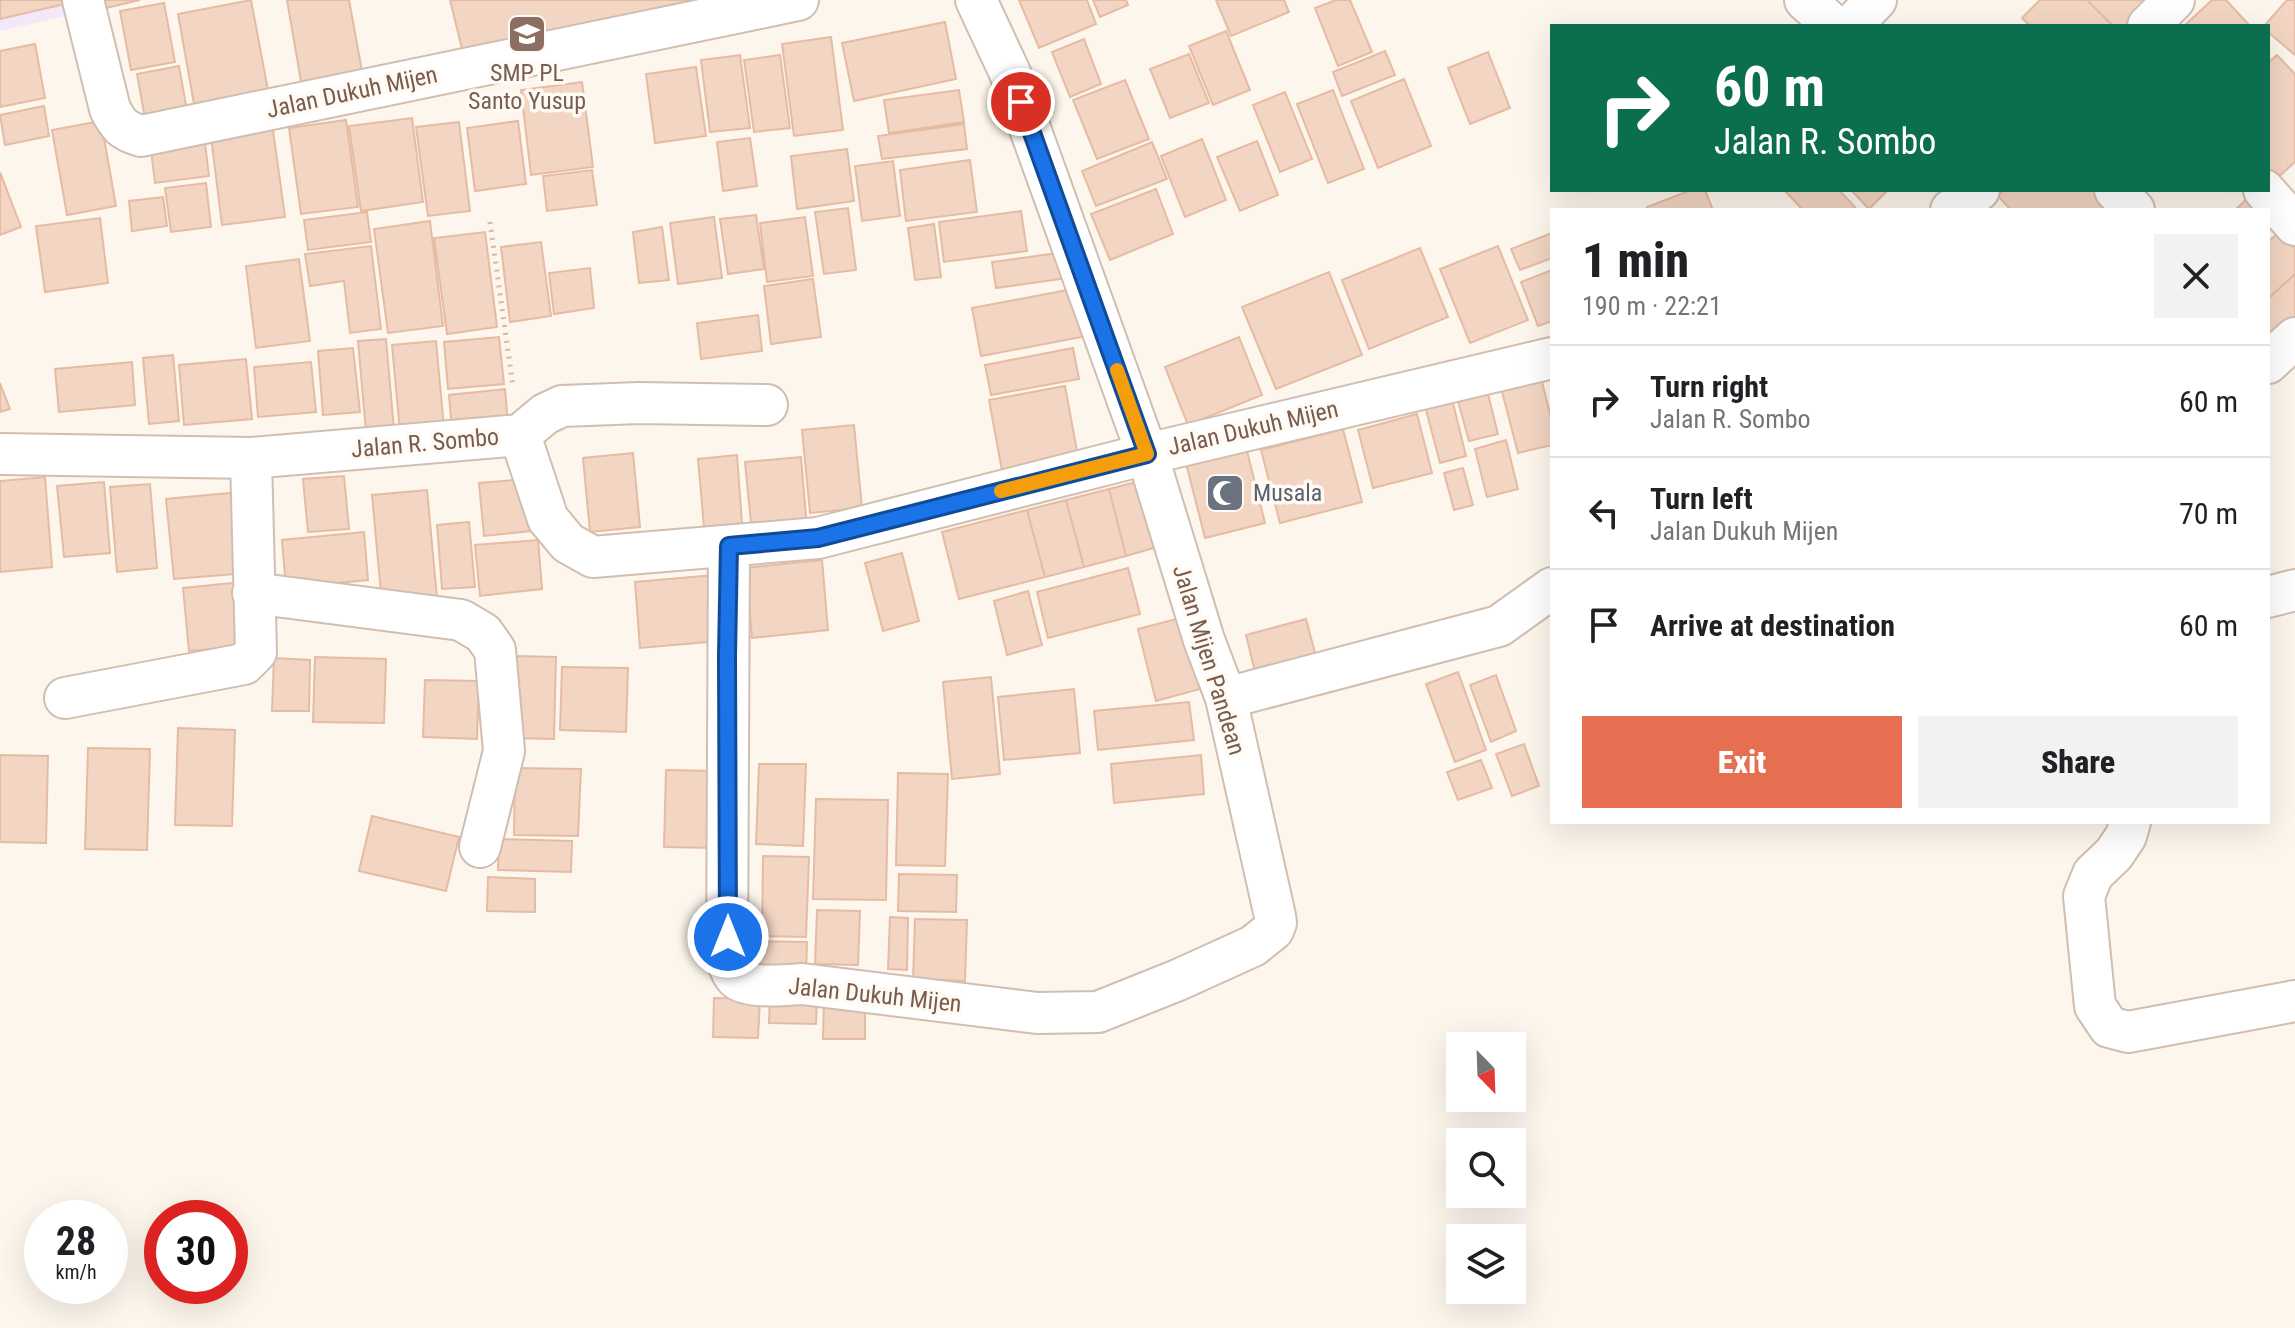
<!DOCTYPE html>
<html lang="en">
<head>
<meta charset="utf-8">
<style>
	:root { --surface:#fff; --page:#f2f2f2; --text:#202124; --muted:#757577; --line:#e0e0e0; --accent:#e76f51 }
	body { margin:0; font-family:"Roboto Condensed",sans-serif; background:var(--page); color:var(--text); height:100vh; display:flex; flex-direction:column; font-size:30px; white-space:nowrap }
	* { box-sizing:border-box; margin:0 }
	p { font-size:26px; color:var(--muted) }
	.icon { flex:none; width:44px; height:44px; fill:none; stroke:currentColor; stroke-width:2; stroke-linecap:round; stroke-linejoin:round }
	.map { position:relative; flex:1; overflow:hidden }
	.details { position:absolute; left:1550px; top:208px; width:720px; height:616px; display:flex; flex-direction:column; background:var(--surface); border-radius:0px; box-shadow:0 8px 32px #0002 }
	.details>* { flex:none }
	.banner { position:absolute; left:1550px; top:24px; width:720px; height:168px; border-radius:0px; box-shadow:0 8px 32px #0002; background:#0b6e4f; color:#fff; overflow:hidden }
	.needle { width:52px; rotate:157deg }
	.fabs { position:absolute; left:1446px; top:1032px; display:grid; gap:16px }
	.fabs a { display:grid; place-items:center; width:80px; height:80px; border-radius:0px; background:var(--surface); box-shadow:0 8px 32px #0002; font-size:40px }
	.speed { position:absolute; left:24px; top:1200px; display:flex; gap:16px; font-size:40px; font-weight:700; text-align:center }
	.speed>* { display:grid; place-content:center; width:104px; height:104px; border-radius:50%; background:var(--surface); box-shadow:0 8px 32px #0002; line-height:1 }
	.speed small { font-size:20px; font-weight:400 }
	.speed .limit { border:12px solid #d22; background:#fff; color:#111 }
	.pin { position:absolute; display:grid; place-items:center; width:68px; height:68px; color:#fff; margin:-34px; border:4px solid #fff; border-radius:50%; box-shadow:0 2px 8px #0007 }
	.me { position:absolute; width:88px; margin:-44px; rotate:0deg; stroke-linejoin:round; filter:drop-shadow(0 0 6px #0008) }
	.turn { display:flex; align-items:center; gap:28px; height:168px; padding:0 32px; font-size:36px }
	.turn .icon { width:104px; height:104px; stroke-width:2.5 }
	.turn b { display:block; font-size:56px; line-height:68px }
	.round { display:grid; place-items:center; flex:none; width:84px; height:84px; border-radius:0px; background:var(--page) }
	.headline { display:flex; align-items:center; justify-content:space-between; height:136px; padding:0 32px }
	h1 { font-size:48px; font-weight:800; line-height:60px }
	.cta { display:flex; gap:16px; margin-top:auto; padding:16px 32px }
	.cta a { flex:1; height:92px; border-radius:0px; background:var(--accent); color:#fff; font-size:32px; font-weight:800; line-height:92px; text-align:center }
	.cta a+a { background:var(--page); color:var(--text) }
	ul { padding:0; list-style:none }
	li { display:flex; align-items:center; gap:24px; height:112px; padding:0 32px; border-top:2px solid var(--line) }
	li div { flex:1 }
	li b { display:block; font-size:30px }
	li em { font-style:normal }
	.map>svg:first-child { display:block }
	.education { fill:#f3e8fa }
	.building { fill:#f3d5c3; stroke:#e6bba3; stroke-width:2 }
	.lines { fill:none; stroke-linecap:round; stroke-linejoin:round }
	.minor-casing { stroke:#d1beb0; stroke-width:44 }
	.path { stroke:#d9b8a5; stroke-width:5; stroke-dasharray:2 6; stroke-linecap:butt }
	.minor { stroke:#fff; stroke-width:40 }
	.route-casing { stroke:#114b97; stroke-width:20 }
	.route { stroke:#1a73e8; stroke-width:14 }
	.slow { stroke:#f59e0b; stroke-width:14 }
	.labels { text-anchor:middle; stroke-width:7; stroke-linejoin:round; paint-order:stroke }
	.education-label { font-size:24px; fill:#785e54; stroke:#fffaf3 }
	.street-label { font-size:24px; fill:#7a5c4d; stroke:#fffaf3 }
	.worship-label { font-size:24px; fill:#5b616d; stroke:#fffaf3; text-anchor:start }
</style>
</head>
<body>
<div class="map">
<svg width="2295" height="1328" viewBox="0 0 2295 1328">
	<rect width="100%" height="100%" fill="#fdf6ec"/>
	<!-- education -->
	<path class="education" d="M0,0H81L83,12L0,31Z"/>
	<!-- building -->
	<path class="building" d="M0,0H78V1L0,19Z
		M86,0H140L89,12Z
		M251,0L270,101L196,115L178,14Z
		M287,0H349L364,82L303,93Z
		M450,0H720L466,65Z
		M1019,0H1087L1096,24L1039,48Z
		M1093,0H1126L1128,5L1100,17Z
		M1216,0H1284L1289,12L1231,36Z
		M1336,0H1350L1372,52L1338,66L1315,8Z
		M2040,0H2087L2113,26H2030L2022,18Z
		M2087,0H2152L2126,26H2113Z
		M2212,0H2226L2250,26H2184Z
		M2287,0H2295V55L2268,32V26H2264Z
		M164,3L175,62L131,70L120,11Z
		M945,22L956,79L854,101L842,43Z
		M1226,31L1250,90L1213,105L1189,46Z
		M831,37L843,130L794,136L782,44Z
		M1084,39L1101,84L1070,97L1052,52Z
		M35,44L45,98L0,107V51Z
		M1385,51L1395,75L1342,96L1333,72Z
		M1488,52L1510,108L1470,124L1448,68Z
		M1189,54L1209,103L1170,118L1150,69Z
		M740,55L750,128L710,132L701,60Z
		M780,55L790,128L754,132L744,60Z
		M2277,55L2295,74V162L2276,179L2268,171V63Z
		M179,66L189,122L147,129L137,74Z
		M696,67L706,136L655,143L646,74Z
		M1404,79L1431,146L1378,168L1351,101Z
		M1125,80L1149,139L1097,159L1073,100Z
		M582,82L593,167L531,175L521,90Z
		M959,90L964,122L889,133L884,100Z
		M1333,90L1364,169L1328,183L1297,104Z
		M1285,92L1312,159L1280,172L1253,105Z
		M44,106L49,136L5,145L0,115Z
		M412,118L423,202L361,211L349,126Z
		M346,120L358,207L301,214L289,128Z
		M101,121L116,206L67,215L52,130Z
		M518,121L526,184L475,191L467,128Z
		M459,122L470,211L428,216L416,127Z
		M964,124L967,149L882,159L878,136Z
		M273,130L285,217L222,225L211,137Z
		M204,135L209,176L155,183L150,142Z
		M750,138L757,186L723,191L717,142Z
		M1202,139L1226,200L1185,217L1161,156Z
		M1257,141L1278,195L1240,211L1217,157Z
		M1152,142L1167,179L1096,206L1082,171Z
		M847,149L854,201L797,209L791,156Z
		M970,160L977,212L906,221L900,170Z
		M893,161L900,216L862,221L855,166Z
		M592,170L597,205L547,211L543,176Z
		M0,172L21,227L0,235Z
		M206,183L211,227L171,232L165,188Z
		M1156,189L1173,234L1110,260L1091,214Z
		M1691,190H1705L1713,210H1648L1647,207Z
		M1784,190H1839L1855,207L1851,210H1803Z
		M1851,190H1888L1869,209Z
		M2004,190H2095L2113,210H2011L1998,196Z
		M163,197L167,226L132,231L129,201Z
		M2248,198L2259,210H2235Z
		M848,208L856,270L824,274L815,212Z
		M1021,211L1027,251L944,262L939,222Z
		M367,212L371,242L308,250L304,220Z
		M756,215L764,269L728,274L720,219Z
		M714,217L722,278L678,284L670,223Z
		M805,217L813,276L767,282L760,223Z
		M100,218L108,283L45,292L36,226Z
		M430,221L443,326L388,333L374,229Z
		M934,224L941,277L915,280L908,228Z
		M662,227L669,280L639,283L633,232Z
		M485,232L497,327L447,334L434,238Z
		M2279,232L2295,249V274L2268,299V242Z
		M1552,233V258L1520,270L1511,249Z
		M541,242L551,316L510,322L501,247Z
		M371,246L381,329L350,333L344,281L310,286L305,254Z
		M1498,246L1528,320L1470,343L1440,269Z
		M1420,248L1448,317L1369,349L1342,280Z
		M1065,252L1068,278L996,288L992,262Z
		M299,259L310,341L256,348L246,266Z
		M590,268L594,308L554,314L549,273Z
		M1552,270V321L1538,326L1521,282Z
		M1329,272L1362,355L1276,389L1242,307Z
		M2295,274V333L2282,345L2268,329V299Z
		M813,279L821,337L771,344L764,286Z
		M1078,288L1087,336L981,356L972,308Z
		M758,315L762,351L701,359L697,323Z
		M499,337L504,384L448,389L444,342Z
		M1239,337L1262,395L1188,425L1165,367Z
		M386,339L395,441L367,443L358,341Z
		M436,341L444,428L400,432L392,345Z
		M353,348L360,412L323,415L318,351Z
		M1073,348L1079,379L991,395L985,365Z
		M173,355L179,421L149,424L143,358Z
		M246,359L252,419L184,425L179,365Z
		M132,362L135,405L59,412L55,369Z
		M311,362L316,412L258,417L254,367Z
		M1541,378L1552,421V445L1518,453L1501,388Z
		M1485,382L1498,434L1469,441L1455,390Z
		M0,383L10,409L0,412Z
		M1065,386L1079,462L1003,476L989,400Z
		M505,389L508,424L452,429L449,395Z
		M1452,399L1466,456L1440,463L1425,406Z
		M1417,414L1432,473L1373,488L1358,430Z
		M854,425L862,508L810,513L802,430Z
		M1343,429L1362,502L1280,523L1261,450Z
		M1506,440L1518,489L1487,497L1475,449Z
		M1246,447L1265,523L1205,538L1186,463Z
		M633,453L640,527L590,532L583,458Z
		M737,455L742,523L704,527L698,459Z
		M801,457L807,528L752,533L745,462Z
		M1463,468L1473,505L1454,510L1444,473Z
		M344,476L349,529L308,532L303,479Z
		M45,477L52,567L0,572V481Z
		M527,479L531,531L484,536L479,483Z
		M1140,481L1157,547L1126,556L1109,489Z
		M104,482L110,553L64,557L57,486Z
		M150,484L157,568L117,572L110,487Z
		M1109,489L1126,556L1084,567L1066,500Z
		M427,490L437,598L382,604L372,495Z
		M239,492L247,573L174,579L166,499Z
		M1066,500L1084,567L1045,577L1027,510Z
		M1027,510L1045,577L959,599L942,532Z
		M469,522L475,587L442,589L437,525Z
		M364,532L368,580L286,588L282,540Z
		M538,540L542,589L480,596L475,545Z
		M902,553L919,621L883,631L865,563Z
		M822,560L828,630L752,638L746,568Z
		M1128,568L1140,614L1048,638L1037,592Z
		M714,575L719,641L640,648L635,582Z
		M242,582L248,646L189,651L183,588Z
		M1028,591L1042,645L1007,655L994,601Z
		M1188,616L1207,687L1156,701L1138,629Z
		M1306,619L1319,668L1258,684L1246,635Z
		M516,656L556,657L554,739L514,738Z
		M315,657L386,659L384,723L313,722Z
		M274,658L310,660L309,711H272Z
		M562,667L628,668L626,732L560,730Z
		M1458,672L1486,750L1455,762L1426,684Z
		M1496,675L1516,731L1491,742L1470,685Z
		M991,677L1000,774L952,779L943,682Z
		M425,680L479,681L477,739L423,737Z
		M1074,689L1080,753L1004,760L998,697Z
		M1189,702L1194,740L1098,750L1094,711Z
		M178,728L235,730L232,826L175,825Z
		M1524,744L1539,786L1512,796L1496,754Z
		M88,748L150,749L147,850L85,849Z
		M0,755L48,756L46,843L0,842Z
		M1201,755L1204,794L1114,803L1111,764Z
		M1481,760L1492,788L1458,800L1447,772Z
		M759,764H806L803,846L756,844Z
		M515,768L581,769L578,836L514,835Z
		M666,770L713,771L712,848L664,847Z
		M898,773L948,774L945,866L896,865Z
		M816,799L888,800L886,900L813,899Z
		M372,816L459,837L446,891L359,871Z
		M499,839L572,841L571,872L498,870Z
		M763,856L809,857L806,937L762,936Z
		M899,874L957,875L956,912L898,911Z
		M488,877L535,879V912L487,911Z
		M817,910L860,911L858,965L815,964Z
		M890,917L908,918L907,970L888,969Z
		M915,919L967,920L965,981L913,979Z
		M739,941L807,942L806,974L738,972Z
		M770,995L817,996L816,1024L769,1023Z
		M824,995L865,996V1039H823Z
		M714,998L760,999L758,1038L713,1037Z"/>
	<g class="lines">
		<defs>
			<path id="minor" d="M83,0L110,109C119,126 122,130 141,136L798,0
				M1805,0L1834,26
				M1851,26L1876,0
				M2148,26L2174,0
				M2115,190L2134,210
				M2264,190L2295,225
				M1951,210L1979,190
				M2268,363L2295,338
				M520,435L545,414L562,406L639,403L767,405
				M0,454L251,458L520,435L548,519L568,543L593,557L818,538L1147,454L1552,358
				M729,546L727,960C729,966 731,973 736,978C747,989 786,985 802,984L1037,1013L1098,1012L1178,980L1253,946L1273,930L1276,923L1275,916L1226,698L1204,640L1147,454L1010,73L976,0
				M253,593L461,620L483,633L495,650L504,751L480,847
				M2268,597L2295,590
				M65,698L244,664L256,652L251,458
				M1226,698L1499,626L1552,588
				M2130,822L2126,836L2114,854L2093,874L2084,896L2095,1006L2109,1027L2128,1032L2295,1001"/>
		</defs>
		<!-- minor casing -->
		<use href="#minor" class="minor-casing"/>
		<!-- path -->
		<path class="path" d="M490,222L513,387"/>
		<!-- minor -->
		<use href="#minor" class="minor"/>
	</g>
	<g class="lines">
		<defs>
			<path id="route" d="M728,937L727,655L729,546L818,538L1147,454L1021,102"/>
		</defs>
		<!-- route casing -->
		<use href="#route" class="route-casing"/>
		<!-- route -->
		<use href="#route" class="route"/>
		<!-- slow -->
		<path class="slow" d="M1001,491L1147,454L1117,370"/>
	</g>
	<!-- icons -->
	<defs>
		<symbol id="school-square" viewBox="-11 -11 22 22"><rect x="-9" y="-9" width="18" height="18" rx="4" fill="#8d6e63" stroke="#fffaf3"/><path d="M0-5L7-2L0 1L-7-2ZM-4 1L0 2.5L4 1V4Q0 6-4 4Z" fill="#fff"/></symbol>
		<symbol id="mosque-square" viewBox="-11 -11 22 22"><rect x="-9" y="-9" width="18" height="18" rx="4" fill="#6b7280" stroke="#fffaf3"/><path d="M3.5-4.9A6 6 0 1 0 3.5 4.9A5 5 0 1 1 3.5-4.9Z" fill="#fff"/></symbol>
	</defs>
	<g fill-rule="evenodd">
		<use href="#school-square" x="505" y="12" width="44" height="44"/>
		<use href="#mosque-square" x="1203" y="471" width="44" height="44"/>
	</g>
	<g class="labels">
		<!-- education labels -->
		<g class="education-label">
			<text x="527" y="81">SMP PL<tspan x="527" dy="28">Santo Yusup</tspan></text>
		</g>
		<!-- street labels -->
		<g class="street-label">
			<text transform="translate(352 92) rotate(-12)" y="8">Jalan Dukuh Mijen</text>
			<text transform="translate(1253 428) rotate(-13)" y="8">Jalan Dukuh Mijen</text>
			<text transform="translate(425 443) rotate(-5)" y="8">Jalan R. Sombo</text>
			<text transform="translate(1209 660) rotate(73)" y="8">Jalan Mijen Pandean</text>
			<text transform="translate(875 995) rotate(6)" y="8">Jalan Dukuh Mijen</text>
		</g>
		<!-- worship labels -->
		<g class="worship-label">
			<text x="1253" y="501">Musala</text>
		</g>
	</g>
</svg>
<div class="fabs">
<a><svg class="needle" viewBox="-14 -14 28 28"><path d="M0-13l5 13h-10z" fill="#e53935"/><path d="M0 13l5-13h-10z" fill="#757577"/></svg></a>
<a><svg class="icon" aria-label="search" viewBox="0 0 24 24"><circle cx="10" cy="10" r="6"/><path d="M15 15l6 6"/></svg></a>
<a><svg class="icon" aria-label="layers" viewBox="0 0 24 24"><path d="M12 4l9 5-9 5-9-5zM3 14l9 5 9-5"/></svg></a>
</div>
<div class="speed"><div>28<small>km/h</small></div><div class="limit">30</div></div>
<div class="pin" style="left:1021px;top:102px;background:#d93025"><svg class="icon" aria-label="arrive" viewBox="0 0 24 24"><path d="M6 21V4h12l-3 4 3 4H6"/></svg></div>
<svg class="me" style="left:728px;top:937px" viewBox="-20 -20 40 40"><circle r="17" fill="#1a73e8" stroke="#fff" stroke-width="3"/><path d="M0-11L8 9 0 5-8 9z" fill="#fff"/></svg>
<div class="banner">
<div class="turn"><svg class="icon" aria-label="right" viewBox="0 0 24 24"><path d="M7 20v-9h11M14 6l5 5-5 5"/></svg><div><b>60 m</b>Jalan R. Sombo</div></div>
</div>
<section class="details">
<div class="headline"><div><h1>1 min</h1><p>190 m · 22:21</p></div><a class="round"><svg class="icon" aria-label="close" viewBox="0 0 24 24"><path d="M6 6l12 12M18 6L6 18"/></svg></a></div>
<ul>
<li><svg class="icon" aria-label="right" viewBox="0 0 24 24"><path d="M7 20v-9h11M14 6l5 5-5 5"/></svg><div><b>Turn right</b><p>Jalan R. Sombo</p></div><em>60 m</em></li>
<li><svg class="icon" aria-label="left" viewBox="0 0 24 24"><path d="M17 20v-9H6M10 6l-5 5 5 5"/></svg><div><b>Turn left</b><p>Jalan Dukuh Mijen</p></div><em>70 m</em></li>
<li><svg class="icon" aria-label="arrive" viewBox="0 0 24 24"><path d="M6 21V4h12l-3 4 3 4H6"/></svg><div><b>Arrive at destination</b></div><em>60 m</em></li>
</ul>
<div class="cta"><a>Exit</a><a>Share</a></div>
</section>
</div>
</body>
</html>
